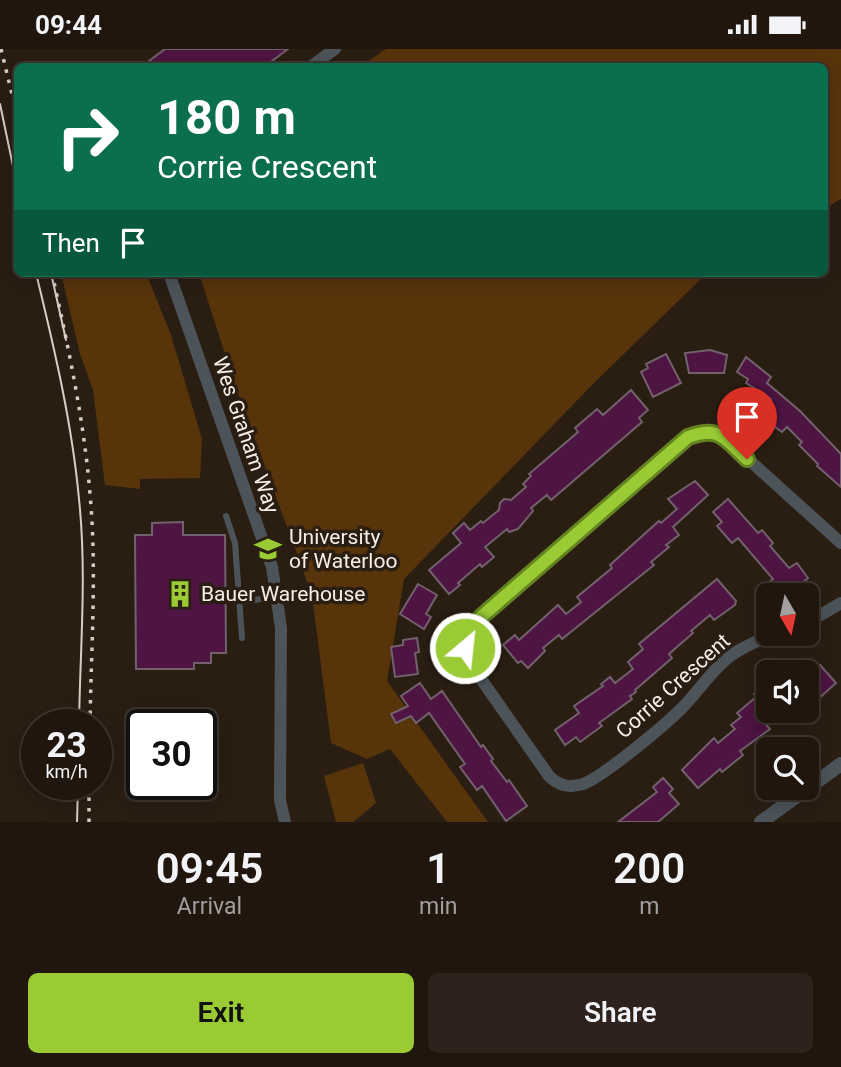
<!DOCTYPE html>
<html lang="en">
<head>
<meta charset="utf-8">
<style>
	:root { --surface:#20160e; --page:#2d231c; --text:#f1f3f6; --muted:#a29f9e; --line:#3d352e; --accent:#9acb35 }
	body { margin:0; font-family:Roboto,sans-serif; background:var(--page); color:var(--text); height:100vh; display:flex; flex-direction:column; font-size:26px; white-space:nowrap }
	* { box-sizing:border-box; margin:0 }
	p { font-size:23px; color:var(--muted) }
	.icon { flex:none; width:38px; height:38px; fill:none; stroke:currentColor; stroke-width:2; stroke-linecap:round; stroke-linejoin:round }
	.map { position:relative; height:773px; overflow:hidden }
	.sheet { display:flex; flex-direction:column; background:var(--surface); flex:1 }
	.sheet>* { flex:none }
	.top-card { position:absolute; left:14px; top:14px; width:814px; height:214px; border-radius:10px; box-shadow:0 4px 18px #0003,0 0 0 2px var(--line); background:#0b6e4f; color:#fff; overflow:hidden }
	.needle { width:46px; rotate:171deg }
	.buttons { position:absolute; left:756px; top:534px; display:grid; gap:14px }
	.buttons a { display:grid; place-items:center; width:63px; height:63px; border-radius:10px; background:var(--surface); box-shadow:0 4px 18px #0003,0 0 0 2px var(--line); font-size:35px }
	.speed { position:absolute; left:21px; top:660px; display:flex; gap:14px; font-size:35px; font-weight:700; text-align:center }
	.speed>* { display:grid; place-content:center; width:91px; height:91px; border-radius:50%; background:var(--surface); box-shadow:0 4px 18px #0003,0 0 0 2px var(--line); line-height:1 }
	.speed small { font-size:18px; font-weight:400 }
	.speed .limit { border:4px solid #111; border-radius:10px; background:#fff; color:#111 }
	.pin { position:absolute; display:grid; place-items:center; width:60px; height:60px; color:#fff; margin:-72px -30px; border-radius:50% 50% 50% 0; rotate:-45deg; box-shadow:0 0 7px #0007 }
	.pin .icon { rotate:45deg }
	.me { position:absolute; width:77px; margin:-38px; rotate:28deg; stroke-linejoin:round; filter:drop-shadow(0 0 5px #0008) }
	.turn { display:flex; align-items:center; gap:24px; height:147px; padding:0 28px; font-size:32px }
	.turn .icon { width:91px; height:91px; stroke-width:2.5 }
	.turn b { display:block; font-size:49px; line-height:60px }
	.then { display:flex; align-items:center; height:66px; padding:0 28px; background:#0003; gap:14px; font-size:26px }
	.eta { display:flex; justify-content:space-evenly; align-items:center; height:119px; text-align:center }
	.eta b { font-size:42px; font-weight:600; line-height:49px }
	.primary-button { display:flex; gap:14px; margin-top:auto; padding:14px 28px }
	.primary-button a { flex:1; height:80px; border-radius:10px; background:var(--accent); color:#111; font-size:28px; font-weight:600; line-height:80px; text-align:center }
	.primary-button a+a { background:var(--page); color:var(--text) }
	.status { display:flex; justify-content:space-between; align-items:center; height:49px; padding:0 35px; background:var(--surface); direction:ltr }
	.status svg { height:19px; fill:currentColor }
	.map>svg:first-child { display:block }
	.green { fill:#58340b }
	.building { fill:#4e1442; stroke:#72616d; stroke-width:2 }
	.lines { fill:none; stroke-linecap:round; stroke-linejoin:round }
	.service { stroke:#4d5459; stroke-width:6 }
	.minor { stroke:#4d5459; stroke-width:12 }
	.tertiary { stroke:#4d5459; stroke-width:14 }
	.tram { stroke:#d6cdc6; stroke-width:2 }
	.rail { stroke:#d6cdc6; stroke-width:3.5; stroke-dasharray:3.5 7; stroke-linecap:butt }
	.route-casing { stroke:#648422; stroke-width:18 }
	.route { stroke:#9acb35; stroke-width:12 }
	.labels { text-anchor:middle; stroke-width:7; stroke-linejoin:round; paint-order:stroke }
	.street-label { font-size:21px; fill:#f6eee7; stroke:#2a1e13 }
	.poi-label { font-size:21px; fill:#f6eee7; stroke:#2a1e13; text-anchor:start }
</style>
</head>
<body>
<div class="status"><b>09:44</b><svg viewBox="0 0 49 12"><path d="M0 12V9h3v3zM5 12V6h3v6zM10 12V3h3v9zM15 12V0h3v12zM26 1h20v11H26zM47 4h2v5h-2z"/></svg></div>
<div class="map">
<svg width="841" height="773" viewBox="0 0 841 773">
	<rect width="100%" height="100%" fill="#2a1e13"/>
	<!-- green -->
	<path class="green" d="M386,0H841V150L824,160V18L361,17Z
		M61,224H146L171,286L202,390L200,429L140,430V440L105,436L93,341L80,305Z
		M199,224H707L594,334L404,530L387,632L488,773H447L390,700L367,710L331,694L312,546L235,336Z
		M363,714L376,754L353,773H336L324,727Z"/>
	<!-- building -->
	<path class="building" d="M165,0H288L264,18H141Z
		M710,301L727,306L724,324H689L685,304Z
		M666,305L681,334L653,348L641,323L648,319L646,315Z
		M746,308L771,328L767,334L800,362L841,405V438L817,417L818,415L799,396L802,393L787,378L782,383L770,374L772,367L763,359L771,350L746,334L748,330L737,323Z
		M631,341L648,361L639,369L642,373L551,451L547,446L531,459L533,462L518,480L509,483L507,480L485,498L494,508L482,518L480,515L458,534L460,536L449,545L429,521L461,494L453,484L464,474L470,481L481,472L483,474L499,461L500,454L504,450L511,451L526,438L523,435L531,427L529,425L578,383L575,379L597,360L603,366Z
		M695,432L708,446L673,478L679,486L666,496L669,498L651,513L654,516L562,590L559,586L543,599L545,602L528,619L521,612L518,614L503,596L515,586L519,591L558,556L566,565L581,553L577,548L612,519L610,516L659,472L661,474L677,460L668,450Z
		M728,450L758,484L762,481L773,494L770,497L789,519L797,514L808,529L789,546H770L764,537L773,530L738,489L732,494L717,477L722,473L713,463Z
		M183,473V486H225L226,604H211V614H194V620H136L135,486H152V474Z
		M717,530L736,552L735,556L714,571L710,566L691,582L693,584L669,605L672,609L635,641L636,643L630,647L632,650L599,674L602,677L580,693L576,688L565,696L555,681L579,664L574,657L603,637L601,635L610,628L615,634L633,620L628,613L643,600L639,595Z
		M418,535L437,546L426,565L431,568L424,580L400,565Z
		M417,589L419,603L415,604L418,625L395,628L391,598L403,596V591Z
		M820,616L836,634L816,652L807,642V627Z
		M420,634L431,650L442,642L481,698L483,696L493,710L491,712L507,733L509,731L527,757L506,772L482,737L477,741L460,718L465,715L429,664L416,674L411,667L396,674L391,665L408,657L401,647Z
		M768,635V665L761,670L770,680L740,702L743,706L722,723L720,720L698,739L682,721L714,689L718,694L735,680L731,676L741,668L737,664L756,648L754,645Z
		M663,729L673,740L669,744L679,755L658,773H618L657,743L653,738Z"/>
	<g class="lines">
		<!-- service -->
		<path class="service" d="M226,467L235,494L242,589
			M240,553L276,548"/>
		<!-- minor -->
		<path class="minor" d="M310,18L335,0
			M169,224L272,518L281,579L280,751L285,773
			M807,574L841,554
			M778,584C761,590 744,597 729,608C711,622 698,643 682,659C665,676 603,728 583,735C569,739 559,737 549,727L469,613L465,599L481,568L688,388L705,382L718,383L841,494"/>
		<!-- tertiary -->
		<path class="tertiary" d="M761,773L841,715"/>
		<!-- tram -->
		<path class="tram" d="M0,55L18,141
			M36,224C54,298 72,374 79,450C87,525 80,601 79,676
			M51,224L66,291
			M77,773L78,735"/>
		<!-- rail -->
		<path class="rail" d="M1,0L18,70
			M52,224C68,297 84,371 90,445C97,522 91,599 90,676
			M89,773V735"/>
	</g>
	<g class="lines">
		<defs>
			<path id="route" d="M465,599L481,568L688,388C720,376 725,390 747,410"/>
		</defs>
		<!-- route casing -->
		<use href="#route" class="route-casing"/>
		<!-- route -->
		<use href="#route" class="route"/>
	</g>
	<!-- icons -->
	<defs>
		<symbol id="university-bare" viewBox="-9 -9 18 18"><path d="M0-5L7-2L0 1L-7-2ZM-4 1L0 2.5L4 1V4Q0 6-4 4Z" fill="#9acb35" stroke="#2a1e13" stroke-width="2.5" paint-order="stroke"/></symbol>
		<symbol id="building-bare" viewBox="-9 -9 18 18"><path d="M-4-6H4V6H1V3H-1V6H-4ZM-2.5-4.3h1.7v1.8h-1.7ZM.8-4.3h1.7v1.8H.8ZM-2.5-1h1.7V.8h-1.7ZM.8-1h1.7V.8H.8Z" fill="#9acb35" stroke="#2a1e13" stroke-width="2.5" paint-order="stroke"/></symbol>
	</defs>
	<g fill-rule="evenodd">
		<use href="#university-bare" x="249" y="481" width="38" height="38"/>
		<use href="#building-bare" x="161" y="526" width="38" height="38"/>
	</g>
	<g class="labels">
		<!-- street labels -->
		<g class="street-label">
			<text transform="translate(246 386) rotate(71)" y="7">Wes Graham Way</text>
			<text transform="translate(673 637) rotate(-42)" y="7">Corrie Crescent</text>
		</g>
		<!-- poi labels -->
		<g class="poi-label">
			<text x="289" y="495">University<tspan x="289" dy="24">of Waterloo</tspan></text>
			<text x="201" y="552">Bauer Warehouse</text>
		</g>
	</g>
</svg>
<div class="buttons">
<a><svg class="needle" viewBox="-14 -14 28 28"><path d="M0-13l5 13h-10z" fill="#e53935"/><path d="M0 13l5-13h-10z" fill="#a29f9e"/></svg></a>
<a><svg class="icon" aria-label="sound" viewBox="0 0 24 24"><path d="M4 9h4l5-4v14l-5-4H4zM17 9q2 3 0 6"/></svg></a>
<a><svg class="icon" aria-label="search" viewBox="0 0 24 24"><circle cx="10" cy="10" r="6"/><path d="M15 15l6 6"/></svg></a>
</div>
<div class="speed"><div>23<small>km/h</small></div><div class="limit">30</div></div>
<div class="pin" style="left:747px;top:410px;background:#d93025"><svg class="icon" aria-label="arrive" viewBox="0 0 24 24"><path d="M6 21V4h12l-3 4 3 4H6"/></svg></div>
<svg class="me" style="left:465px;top:599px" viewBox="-20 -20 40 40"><circle r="17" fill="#9acb35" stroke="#fff" stroke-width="3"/><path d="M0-11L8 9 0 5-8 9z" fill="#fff"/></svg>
<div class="top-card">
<div class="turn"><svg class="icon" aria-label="right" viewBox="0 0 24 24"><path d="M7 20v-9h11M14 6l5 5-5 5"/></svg><div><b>180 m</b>Corrie Crescent</div></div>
<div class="then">Then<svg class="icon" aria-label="arrive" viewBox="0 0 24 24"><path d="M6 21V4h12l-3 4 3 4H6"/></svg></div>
</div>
</div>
<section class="sheet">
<div class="eta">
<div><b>09:45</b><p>Arrival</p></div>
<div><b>1</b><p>min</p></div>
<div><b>200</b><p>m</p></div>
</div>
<div class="primary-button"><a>Exit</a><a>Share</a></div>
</section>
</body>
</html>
